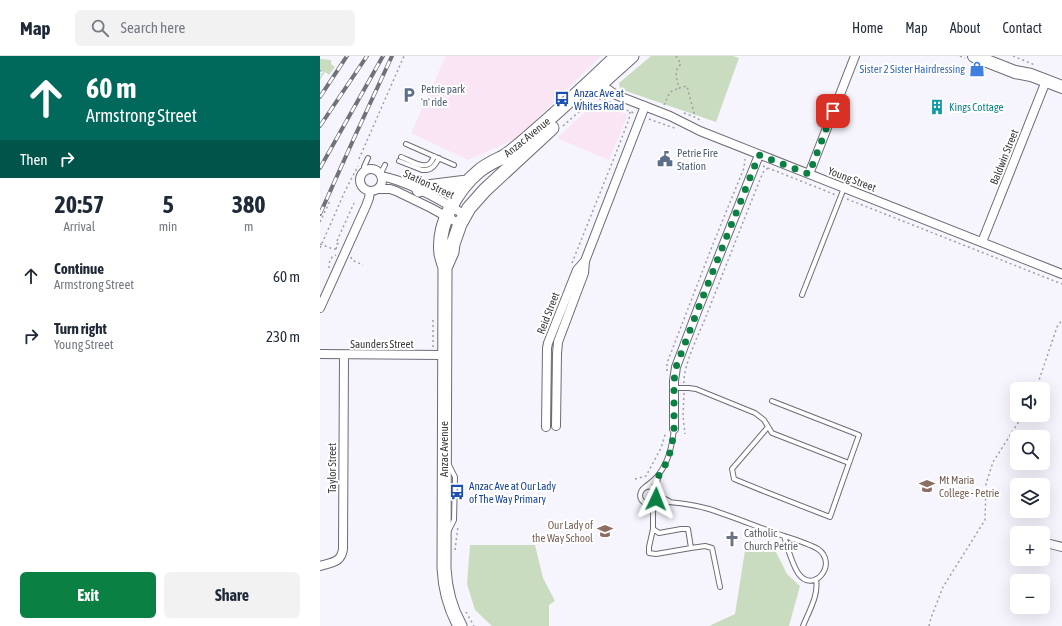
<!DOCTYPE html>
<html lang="en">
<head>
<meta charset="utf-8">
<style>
	:root { --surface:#fff; --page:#f2f2f3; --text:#1f2937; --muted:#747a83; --line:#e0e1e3; --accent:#0b8043 }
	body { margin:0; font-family:"Asap Condensed",sans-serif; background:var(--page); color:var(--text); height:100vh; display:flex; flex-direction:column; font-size:15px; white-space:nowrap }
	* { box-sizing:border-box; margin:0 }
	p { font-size:13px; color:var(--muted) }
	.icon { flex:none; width:22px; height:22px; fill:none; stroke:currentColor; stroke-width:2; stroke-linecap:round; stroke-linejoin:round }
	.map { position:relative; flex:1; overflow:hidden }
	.sheet { display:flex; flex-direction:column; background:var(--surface); width:320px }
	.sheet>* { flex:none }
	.banner { background:#00695c; color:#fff; overflow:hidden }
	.controls { position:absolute; left:690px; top:326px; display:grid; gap:8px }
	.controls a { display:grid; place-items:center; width:40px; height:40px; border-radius:6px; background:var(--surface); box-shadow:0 4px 16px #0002; font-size:20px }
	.pin { position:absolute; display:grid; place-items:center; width:34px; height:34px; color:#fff; margin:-17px; border-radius:8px; box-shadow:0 2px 6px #0006 }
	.me { position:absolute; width:44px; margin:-22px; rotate:2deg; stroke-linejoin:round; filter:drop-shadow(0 0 3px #0008) }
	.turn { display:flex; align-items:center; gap:14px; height:84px; padding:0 20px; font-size:18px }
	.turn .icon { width:52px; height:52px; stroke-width:2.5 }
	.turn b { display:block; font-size:28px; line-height:34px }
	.then { display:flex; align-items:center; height:38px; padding:0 20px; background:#0003; gap:8px; font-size:15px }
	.eta { display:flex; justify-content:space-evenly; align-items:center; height:68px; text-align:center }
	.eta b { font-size:24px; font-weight:700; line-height:28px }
	.cta { display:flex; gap:8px; margin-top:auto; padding:8px 20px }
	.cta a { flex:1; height:46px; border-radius:6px; background:var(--accent); color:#fff; font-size:16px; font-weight:700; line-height:46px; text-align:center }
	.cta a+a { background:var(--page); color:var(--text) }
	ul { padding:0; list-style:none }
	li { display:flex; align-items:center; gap:12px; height:60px; padding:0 20px }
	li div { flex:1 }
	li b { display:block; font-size:15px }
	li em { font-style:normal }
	header { display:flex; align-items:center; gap:24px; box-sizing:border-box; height:56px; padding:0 20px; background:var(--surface); border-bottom:1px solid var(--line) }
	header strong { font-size:19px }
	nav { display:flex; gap:22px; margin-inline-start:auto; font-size:14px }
	.search { width:280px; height:36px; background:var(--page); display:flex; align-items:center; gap:10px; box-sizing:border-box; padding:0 14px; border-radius:6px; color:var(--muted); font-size:15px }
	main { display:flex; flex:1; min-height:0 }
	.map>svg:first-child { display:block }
	.commercial { fill:#fae5f4 }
	.green { fill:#cadcbf }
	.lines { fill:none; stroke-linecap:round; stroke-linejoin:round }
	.service-casing { stroke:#6d6c76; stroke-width:6 }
	.minor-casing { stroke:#6d6c76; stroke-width:10 }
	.primary-casing { stroke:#6d6c76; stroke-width:14 }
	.trunk-casing { stroke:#6d6c76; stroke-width:15 }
	.path { stroke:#9e9ea4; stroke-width:1.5; stroke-dasharray:2 3; stroke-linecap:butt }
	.service { stroke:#fff; stroke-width:4 }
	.minor { stroke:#fff; stroke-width:8 }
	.primary { stroke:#fff; stroke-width:12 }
	.trunk { stroke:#fff; stroke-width:13 }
	.rail-casing { stroke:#717176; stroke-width:4 }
	.rail { stroke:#fff; stroke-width:2.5; stroke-dasharray:8; stroke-linecap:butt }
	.route { stroke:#0b8043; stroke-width:7; stroke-dasharray:0 12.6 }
	.labels { text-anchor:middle; stroke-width:4; stroke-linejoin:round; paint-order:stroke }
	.shop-label { font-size:11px; fill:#366cbe; stroke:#fff; text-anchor:end }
	.service-label { font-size:11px; fill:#4e5e75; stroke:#fff; text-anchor:start }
	.transit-label { font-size:11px; fill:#164399; stroke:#fff; text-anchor:start }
	.culture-label { font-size:11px; fill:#0d838f; stroke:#fff; text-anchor:start }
	.street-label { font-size:11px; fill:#3b3b3f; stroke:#fff }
	.education-label { font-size:11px; fill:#785e54; stroke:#fff; text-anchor:start }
	.worship-label { font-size:11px; fill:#5b616d; stroke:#fff; text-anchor:start }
</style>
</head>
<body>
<header>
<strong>Map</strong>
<div class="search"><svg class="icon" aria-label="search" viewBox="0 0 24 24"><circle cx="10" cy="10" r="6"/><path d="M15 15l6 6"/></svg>Search here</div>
<nav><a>Home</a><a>Map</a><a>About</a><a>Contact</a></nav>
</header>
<main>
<section class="sheet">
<div class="banner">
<div class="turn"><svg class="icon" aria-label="ahead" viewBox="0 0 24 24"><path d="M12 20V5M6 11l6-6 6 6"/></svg><div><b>60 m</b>Armstrong Street</div></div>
<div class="then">Then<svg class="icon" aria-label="right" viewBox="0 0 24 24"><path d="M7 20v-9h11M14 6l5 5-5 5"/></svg></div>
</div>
<div class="eta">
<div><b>20:57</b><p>Arrival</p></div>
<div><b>5</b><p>min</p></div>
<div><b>380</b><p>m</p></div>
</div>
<ul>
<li><svg class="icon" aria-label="ahead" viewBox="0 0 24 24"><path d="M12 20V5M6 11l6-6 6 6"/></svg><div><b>Continue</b><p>Armstrong Street</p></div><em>60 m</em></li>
<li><svg class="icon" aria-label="right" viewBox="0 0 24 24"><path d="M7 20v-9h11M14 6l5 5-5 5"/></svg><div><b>Turn right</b><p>Young Street</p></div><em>230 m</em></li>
</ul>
<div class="cta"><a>Exit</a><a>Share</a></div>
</section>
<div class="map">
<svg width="742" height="570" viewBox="0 0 742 570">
	<rect width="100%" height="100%" fill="#f6f5fe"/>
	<!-- commercial -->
	<path class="commercial" d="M126,0H281L229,51L197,82L184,88L148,104L91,77Z
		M276,46L308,59L289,104L237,82Z"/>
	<!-- green -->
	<path class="green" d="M331,0H413L419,2L396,66L300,33L299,27Z
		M0,3L11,4V8L15,11L9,19L5,16L0,24V21L3,16L0,13Z
		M426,488L456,496L467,518L480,530L469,570H389L415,558Z
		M150,489H215L223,522L235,545L229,549V570H172L155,554L147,528Z"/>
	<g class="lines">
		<defs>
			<path id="service" d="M86,88L134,109
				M81,101C87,103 103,113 109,108C112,106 113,103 114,100
				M79,105L102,114C111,115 115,110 119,102
				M45,115L44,111L48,102
				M60,119L65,109
				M482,239L524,132
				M354,332H369L376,333L435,357L444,364L452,377L529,407L510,461L446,436L414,423L412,413L448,371
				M452,345L539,379L529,407
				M325,431C330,427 336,423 339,418C349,405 352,389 354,373
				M335,433C321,423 312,448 331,448L336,443L337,439L335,433L339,419
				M337,439L349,445
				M335,445C353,446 372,448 389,453C411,460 433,469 455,477C467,481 488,487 498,493C519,508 493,539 478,517C471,506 468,492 464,480
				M333,473L329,491V497L336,498L371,492L368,473H361L339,477L333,473V447
				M129,474L134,464L135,421L129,409
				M371,492L385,490L392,492L400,531
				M483,570C489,555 499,539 496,523"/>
			<path id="minor" d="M279,25L286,32L296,39L350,60L380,75L742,218
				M40 124a11 11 0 1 1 22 0a11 11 0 1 1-22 0Z
				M489,118L535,0
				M61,120C88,125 121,144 145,159
				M58,133H70L76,135L111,152L140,168
				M662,186L726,25
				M0,252L46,150L49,142L50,135
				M0,298L124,299
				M236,370L237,298L238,286L264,217L265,205L325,50
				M226,371L227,292L228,287L257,214L265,205
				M354,373V325L356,311L378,253L439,99
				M726,487L742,491
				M0,510C12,506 21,507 23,493L24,299"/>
			<path id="primary" d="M654,0L695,16L711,19L742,31"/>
			<path id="trunk" d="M273,35L312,0
				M99,134L107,131L147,126
				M125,212L132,196L133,188L140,168L149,152L165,134L232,72
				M140,570C130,552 125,533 124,512L125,212C124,208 122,203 121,198C117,168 137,133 159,115C166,109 175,105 183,101C191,96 198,90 205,84C236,57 267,29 297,0"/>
		</defs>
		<!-- service casing -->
		<use href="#service" class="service-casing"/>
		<!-- minor casing -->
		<use href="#minor" class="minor-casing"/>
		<!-- primary casing -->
		<use href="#primary" class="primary-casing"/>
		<!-- trunk casing -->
		<use href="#trunk" class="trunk-casing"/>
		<!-- path -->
		<path class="path" d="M356,0L361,8C353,15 357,23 359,32L367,30L375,61
			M640,0L645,2
			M693,0L715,9
			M0,14L2,16L0,18
			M279,43C292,45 302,53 314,57
			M344,49L350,36L359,32
			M364,57L377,62L382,66
			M329,63L357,73
			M243,70L271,45
			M39,103L84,0
			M443,110L516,139
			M527,143L742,228
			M0,166L10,145
			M0,188L13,193H17
			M0,192L25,135L38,110
			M16,193L18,188L16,187L34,147
			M31,201L32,204L43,209
			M252,207L298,92L309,63L310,56
			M9,212C9,206 10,201 16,199
			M113,291V263
			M347,315V307L393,188L424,112L425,103
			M364,327C363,309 380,276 387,258C405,212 423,166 441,121L444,115L448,112
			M716,333L737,271L742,264
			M364,337L363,360L365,378
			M315,423L326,420L341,392L346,376
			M135,494L138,470
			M146,556L154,570
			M609,570L611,562L623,531L665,464L666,428L673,406L703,359"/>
		<!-- service -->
		<use href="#service" class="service"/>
		<!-- minor -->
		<use href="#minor" class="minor"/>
		<!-- primary -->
		<use href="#primary" class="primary"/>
		<!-- trunk -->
		<use href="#trunk" class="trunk"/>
		<defs>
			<path id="rail" d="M0,41L27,0
				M0,70L47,0
				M0,112L63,0
				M0,158L35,80L72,0"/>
		</defs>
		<!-- rail casing -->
		<use href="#rail" class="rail-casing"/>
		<!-- rail -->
		<use href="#rail" class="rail"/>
	</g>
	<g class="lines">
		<!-- route -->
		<path class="route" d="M336,443L338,439L335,433L339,419L348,404L352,388L354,373V325L356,311L378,253L439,99L489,118L513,55"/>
	</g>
	<!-- icons -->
	<defs>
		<symbol id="shop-bare" viewBox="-9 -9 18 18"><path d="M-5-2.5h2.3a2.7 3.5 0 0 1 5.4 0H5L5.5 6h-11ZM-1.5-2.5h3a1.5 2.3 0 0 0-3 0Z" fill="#3f7fe0" stroke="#fff" stroke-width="2.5" paint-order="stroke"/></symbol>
		<symbol id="parking-bare" viewBox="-9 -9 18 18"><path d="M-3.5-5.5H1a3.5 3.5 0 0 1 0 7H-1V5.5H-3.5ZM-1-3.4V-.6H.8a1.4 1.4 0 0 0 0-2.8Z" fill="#5c6f8a" stroke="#fff" stroke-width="2.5" paint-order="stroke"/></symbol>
		<symbol id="bus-bare" viewBox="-9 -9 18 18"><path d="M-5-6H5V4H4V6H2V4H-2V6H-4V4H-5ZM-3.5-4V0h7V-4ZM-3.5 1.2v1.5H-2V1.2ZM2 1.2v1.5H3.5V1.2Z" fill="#1a4fb4" stroke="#fff" stroke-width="2.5" paint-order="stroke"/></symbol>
		<symbol id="building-bare" viewBox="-9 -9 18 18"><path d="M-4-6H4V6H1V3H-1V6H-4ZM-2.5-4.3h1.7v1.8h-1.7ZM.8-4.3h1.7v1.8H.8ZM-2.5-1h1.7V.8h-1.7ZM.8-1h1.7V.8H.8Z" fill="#0f9aa8" stroke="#fff" stroke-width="2.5" paint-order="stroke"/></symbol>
		<symbol id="civic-bare" viewBox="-9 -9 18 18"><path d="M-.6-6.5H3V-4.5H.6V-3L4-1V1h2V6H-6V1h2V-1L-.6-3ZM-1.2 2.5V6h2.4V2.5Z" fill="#5c6f8a" stroke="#fff" stroke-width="2.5" paint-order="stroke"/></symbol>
		<symbol id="school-bare" viewBox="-9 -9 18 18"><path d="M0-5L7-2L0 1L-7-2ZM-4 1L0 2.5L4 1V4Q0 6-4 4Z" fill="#8d6e63" stroke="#fff" stroke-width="2.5" paint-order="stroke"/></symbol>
		<symbol id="church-bare" viewBox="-9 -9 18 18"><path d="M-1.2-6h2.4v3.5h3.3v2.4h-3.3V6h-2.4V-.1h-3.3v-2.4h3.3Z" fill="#6b7280" stroke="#fff" stroke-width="2.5" paint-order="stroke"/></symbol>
	</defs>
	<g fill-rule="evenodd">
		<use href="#shop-bare" x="646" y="2" width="22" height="22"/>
		<use href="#parking-bare" x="78" y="28" width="22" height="22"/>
		<use href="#bus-bare" x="231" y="32" width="22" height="22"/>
		<use href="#building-bare" x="606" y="40" width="22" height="22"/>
		<use href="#civic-bare" x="334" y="92" width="22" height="22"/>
		<use href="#school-bare" x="596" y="419" width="22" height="22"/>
		<use href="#bus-bare" x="126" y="425" width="22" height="22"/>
		<use href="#school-bare" x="274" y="464" width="22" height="22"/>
		<use href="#church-bare" x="401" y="472" width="22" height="22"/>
	</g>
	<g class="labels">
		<!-- shop labels -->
		<g class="shop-label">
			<text x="645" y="17">Sister 2 Sister Hairdressing</text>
		</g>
		<!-- service labels -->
		<g class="service-label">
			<text x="101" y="37">Petrie park<tspan x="101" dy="13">'n' ride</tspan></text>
			<text x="357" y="101">Petrie Fire<tspan x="357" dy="13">Station</tspan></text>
		</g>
		<!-- transit labels -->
		<g class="transit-label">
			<text x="254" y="41">Anzac Ave at<tspan x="254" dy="13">Whites Road</tspan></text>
			<text x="149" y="434">Anzac Ave at Our Lady<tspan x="149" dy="13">of The Way Primary</tspan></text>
		</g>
		<!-- culture labels -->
		<g class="culture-label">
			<text x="629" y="55">Kings Cottage</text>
		</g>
		<!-- street labels -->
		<g class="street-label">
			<text transform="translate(207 81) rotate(-39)" y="4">Anzac Avenue</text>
			<text transform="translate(684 101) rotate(-68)" y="4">Baldwin Street</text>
			<text transform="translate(532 123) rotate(21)" y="4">Young Street</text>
			<text transform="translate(109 128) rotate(25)" y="4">Station Street</text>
			<text transform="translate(228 257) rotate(-69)" y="4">Reid Street</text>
			<text x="62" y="292">Saunders Street</text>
			<text transform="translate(124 393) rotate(-90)" y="4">Anzac Avenue</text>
			<text transform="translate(12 412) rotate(-90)" y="4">Taylor Street</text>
		</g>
		<!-- education labels -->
		<g class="education-label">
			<text x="619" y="428">Mt Maria<tspan x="619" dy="13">College - Petrie</tspan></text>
			<text x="273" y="473" text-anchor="end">Our Lady of<tspan x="273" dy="13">the Way School</tspan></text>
		</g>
		<!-- worship labels -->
		<g class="worship-label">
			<text x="424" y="481">Catholic<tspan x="424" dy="13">Church Petrie</tspan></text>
		</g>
	</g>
</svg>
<div class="controls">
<a><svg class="icon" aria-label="sound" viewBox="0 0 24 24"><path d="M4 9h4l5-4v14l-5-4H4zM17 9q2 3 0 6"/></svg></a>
<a><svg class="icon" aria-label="search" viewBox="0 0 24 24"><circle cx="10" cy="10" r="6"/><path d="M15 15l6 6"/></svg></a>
<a><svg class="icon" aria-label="layers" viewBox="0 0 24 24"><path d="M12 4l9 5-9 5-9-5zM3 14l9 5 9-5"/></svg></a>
<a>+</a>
<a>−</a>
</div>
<div class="pin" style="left:513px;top:55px;background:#d93025"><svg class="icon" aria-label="arrive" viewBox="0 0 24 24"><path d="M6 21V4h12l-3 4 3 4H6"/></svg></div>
<svg class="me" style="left:336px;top:443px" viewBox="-20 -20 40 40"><path d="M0-17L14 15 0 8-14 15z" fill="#0b8043" stroke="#fff" stroke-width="4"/></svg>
</div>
</main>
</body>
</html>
